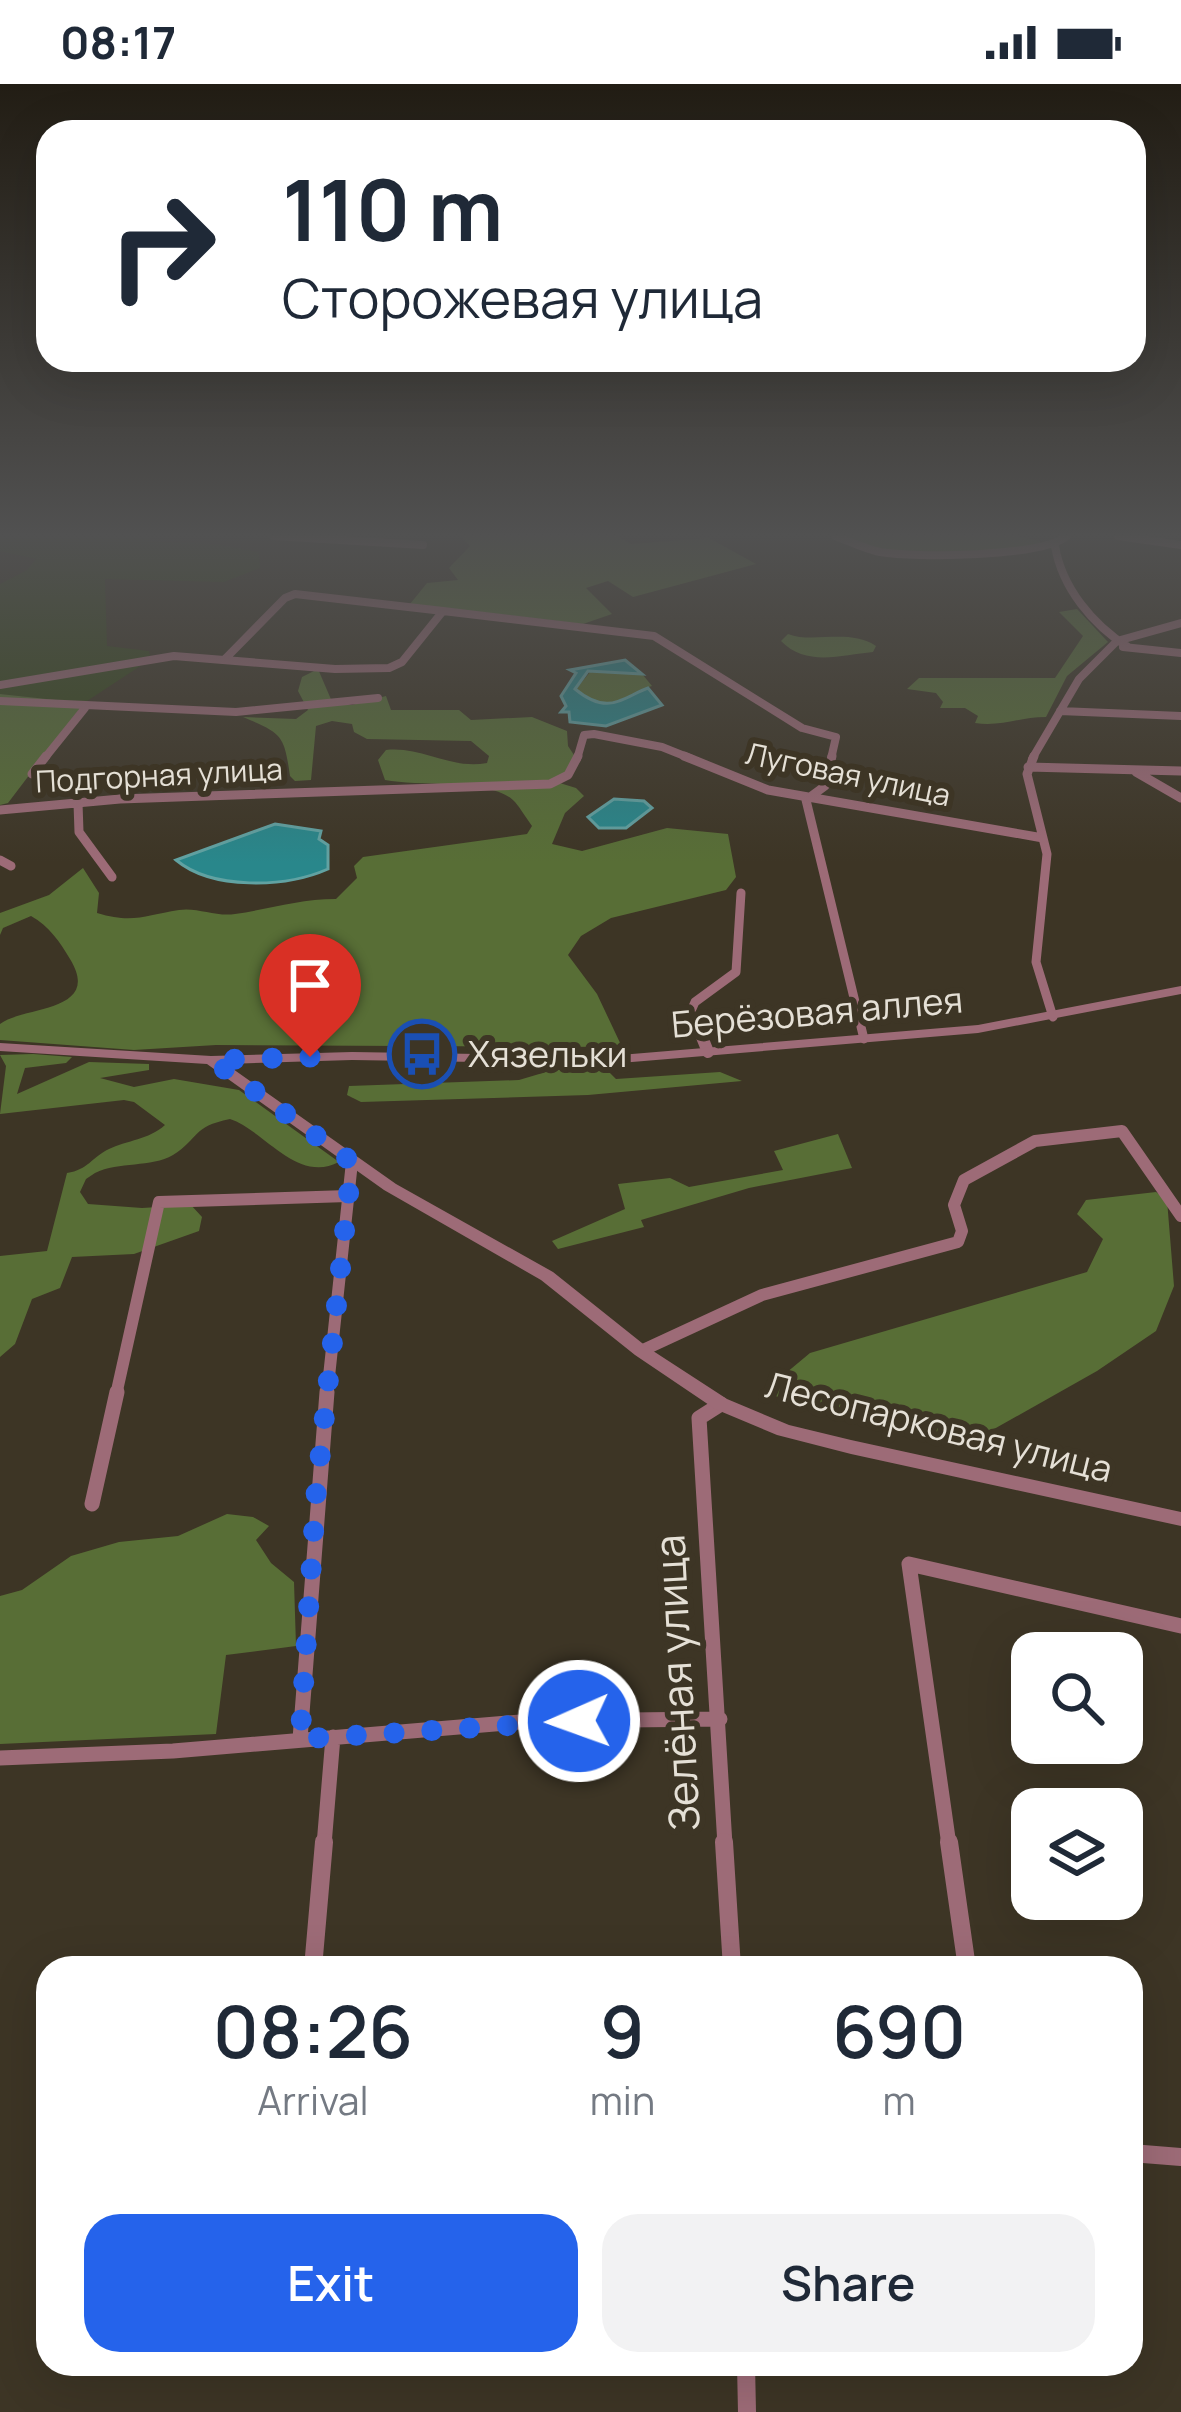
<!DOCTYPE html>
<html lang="en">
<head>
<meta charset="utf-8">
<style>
	:root { --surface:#fff; --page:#f2f2f3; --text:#1f2937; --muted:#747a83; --accent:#2563eb }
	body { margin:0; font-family:Manrope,sans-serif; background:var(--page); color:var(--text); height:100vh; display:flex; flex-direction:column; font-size:45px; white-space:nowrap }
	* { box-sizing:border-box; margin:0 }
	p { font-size:39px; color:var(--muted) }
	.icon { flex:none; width:66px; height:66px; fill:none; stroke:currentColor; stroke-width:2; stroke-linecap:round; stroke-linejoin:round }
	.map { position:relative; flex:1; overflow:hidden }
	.sheet { position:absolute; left:36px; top:1872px; width:1107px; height:420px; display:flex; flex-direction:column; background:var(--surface); border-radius:36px; box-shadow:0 12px 48px #0002 }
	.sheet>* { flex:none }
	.guide { position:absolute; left:36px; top:36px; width:1110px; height:252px; border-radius:36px; box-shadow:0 12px 48px #0002; background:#fff; color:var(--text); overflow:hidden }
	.fabs { position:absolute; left:1011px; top:1548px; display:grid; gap:24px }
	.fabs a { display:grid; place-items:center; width:132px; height:132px; border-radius:24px; background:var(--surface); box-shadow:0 12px 48px #0002; font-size:60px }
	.pin { position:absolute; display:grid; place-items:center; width:102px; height:102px; color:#fff; margin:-123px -51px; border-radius:50% 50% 50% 0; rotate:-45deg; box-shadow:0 0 12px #0007 }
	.pin .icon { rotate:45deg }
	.me { position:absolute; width:132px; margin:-66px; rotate:268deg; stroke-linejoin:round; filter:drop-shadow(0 0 9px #0008) }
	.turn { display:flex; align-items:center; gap:42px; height:252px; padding:0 48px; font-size:54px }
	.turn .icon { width:156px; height:156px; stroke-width:2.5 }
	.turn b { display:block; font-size:84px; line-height:102px }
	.eta { display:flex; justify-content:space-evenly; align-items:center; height:204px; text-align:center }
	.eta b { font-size:72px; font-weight:600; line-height:84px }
	.primary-button { display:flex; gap:24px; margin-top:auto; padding:24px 48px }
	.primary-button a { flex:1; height:138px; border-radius:36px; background:var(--accent); color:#fff; font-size:48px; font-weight:600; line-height:138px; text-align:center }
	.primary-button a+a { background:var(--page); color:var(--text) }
	.status { display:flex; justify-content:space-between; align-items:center; height:84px; padding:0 60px; background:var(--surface); direction:ltr }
	.status svg { height:33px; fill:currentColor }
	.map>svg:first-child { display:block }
	.green { fill:#37471b }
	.forest { fill:#586e36 }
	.water { fill:#29878b; stroke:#61a2a2; stroke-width:3 }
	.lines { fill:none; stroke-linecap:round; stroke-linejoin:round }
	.minor-far4 { stroke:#9d6b77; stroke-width:8 }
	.minor-far3 { stroke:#9d6b77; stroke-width:9 }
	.minor-far2 { stroke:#9d6b77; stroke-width:12 }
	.minor-far1 { stroke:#9d6b77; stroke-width:15 }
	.minor { stroke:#9d6b77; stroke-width:18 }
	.tertiary { fill:#9d6b77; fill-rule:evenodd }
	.route { stroke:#2563eb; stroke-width:21; stroke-dasharray:0 37.8 }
	.labels { text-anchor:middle; stroke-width:12; stroke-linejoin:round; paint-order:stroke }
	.far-street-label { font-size:30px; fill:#e5e0d6; stroke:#3d3525 }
	.street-label { font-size:36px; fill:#e5e0d6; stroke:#3d3525 }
	.poi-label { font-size:36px; fill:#e5e0d6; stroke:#3d3525; text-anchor:start }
	.near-street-label { font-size:42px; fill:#e5e0d6; stroke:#3d3525 }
</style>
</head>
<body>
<div class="status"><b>08:17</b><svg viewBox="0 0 49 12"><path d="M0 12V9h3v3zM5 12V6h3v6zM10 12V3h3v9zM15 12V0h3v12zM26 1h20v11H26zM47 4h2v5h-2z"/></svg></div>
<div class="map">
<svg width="1181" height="2328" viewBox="0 0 1181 2328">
	<rect width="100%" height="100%" fill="#3d3525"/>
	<!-- green -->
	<path class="green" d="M0,452H153L147,457L214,460L259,468L260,484L224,498L105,495L107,562L149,567L151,575L84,619L0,610V500L27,486L36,475L0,467Z"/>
	<!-- forest -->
	<path class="forest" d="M461,452H617L631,460L709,454L756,480L633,513L608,497L586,504L612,530L583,540L410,520L427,499L458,496L449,484L470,462Z
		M839,452H1015L1040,457V461C978,474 898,476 839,452Z
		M1077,525L1108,558L1067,592L1046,633C1019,633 1001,643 975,639L978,632L965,624H940L943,618L936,609L907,605L919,594H1055L1083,552L1059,528Z
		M788,550C813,560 849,544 876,562L873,568C841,571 806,583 781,557Z
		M318,585L333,620L352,621L386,612L391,626H459L471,636L532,633L567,647L568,662L576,674L565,690L550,696L576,704L584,712L565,729L552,760L582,767L667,744L728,750L736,793L726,806L611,834L581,852L568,871L597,910L622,963L216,961L134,966L0,956V940C23,922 103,929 70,875C60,858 49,842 31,832L3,844L0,851V829L49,811L83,784L99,809L97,829C133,840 146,831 179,826C197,823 216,833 235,830C270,825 300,815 336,815L357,794L354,782L363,773L527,750L532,742C526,734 521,725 515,718C494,694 420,703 385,696L378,676L386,666C422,662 451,686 487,679L489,672L471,657L367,655L354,648L352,640L332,637L316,642L311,696L295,697L290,692C284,651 283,650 243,633L296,635L308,626L298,607L302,593Z
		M591,587L643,591L652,602C626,610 610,636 576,605Z
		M0,610L84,619L8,719L0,721Z
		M33,970L72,973L66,979L25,984L17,1010L89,978L149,980V986L100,994L134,1003L174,995L239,1006L339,1078C297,1100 264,1046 230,1035C191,1043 200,1054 173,1071C151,1084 119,1077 95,1089L86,1095L80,1108L88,1120L142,1124L191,1121L202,1133L199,1147L134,1170L72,1173L60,1204L32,1215L15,1260L0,1273V1172L47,1167L67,1089C88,1086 92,1073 109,1065C128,1056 148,1056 165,1041L134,1018L124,1016L0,1030L6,982L0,971Z
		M602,981L616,995L720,988L742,997L588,1011L361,1018L347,1011L349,1002L519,996L556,985Z
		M838,1050L852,1084L749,1104L641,1136L644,1143L558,1165L552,1157L625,1125L618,1100L670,1094L689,1103L783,1086L774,1067Z
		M1156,1108L1167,1116L1174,1202L1156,1247L1097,1287L971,1358L762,1309L810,1269L1087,1188L1103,1155L1077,1130L1086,1116Z
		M227,1430L253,1433L269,1442L256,1456L271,1479L294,1498L296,1562L226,1571L216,1650L0,1660V1512L22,1506L71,1472L119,1458L178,1452Z"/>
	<!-- water -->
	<path class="water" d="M625,576L642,590L588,587L575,605C609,633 623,613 648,604L662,621L606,642L570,638L569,628H561L566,622L561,612L576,589L570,586Z
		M614,715L644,717L652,724L626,744H599L588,733Z
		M275,740L321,747L319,755L328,761V785C285,804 212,806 176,776Z"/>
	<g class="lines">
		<!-- minor-far4 -->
		<path class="minor-far4" d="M274,452L423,461
			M835,452C849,457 865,465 880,468C915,474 1042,473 1067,452
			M1118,452L1181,461
			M1055,462C1062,504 1093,541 1128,563
			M1123,563L1181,569
			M225,575L285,514L295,510L443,527
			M0,601L174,572L335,585L389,584L402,578L443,527L654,552L802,644L836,653L831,675
			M0,617L236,628L378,614
			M1060,627L1181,632
			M44,675L85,624
			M577,675L584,651L594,650L662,663L692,675
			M1032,675L1079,595L1117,557L1181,539"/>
		<!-- minor-far3 -->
		<path class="minor-far3" d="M684,672L768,706L1043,754
			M832,672L825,702L806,716L864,955
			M1034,672L1027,690L1047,770L1036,878L1053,933
			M1028,683L1181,687
			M1136,688L1181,714
			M32,690L46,672
			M78,719L79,748L112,793
			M0,726L120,715L550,700L568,691L578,672
			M0,776L11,782
			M703,956L691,927L695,918L736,888L741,809"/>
		<!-- minor-far2 -->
		<path class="minor-far2" d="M702,953L708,968
			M641,1267L762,1211L958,1158L962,1147L954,1121L964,1096L1035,1057L1122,1047L1181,1132
			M116,1311L159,1118L348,1112
			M327,1311L352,1078"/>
		<!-- minor-far1 -->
		<path class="minor-far1" d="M721,1320L699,1334L725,1761
			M92,1420L117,1308
			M300,1655L327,1308
			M0,1674L173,1667L532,1637L720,1635
			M324,1761L333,1653
			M949,1761L909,1480L1181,1542"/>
		<!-- minor -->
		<path class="minor" d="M724,1758L732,1884
			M949,1758L967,1884
			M313,1884L324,1758
			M1131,2069L1181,2073
			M746,2280L747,2328"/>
		<!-- tertiary -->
		<path class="tertiary" d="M1181,902V910L978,949L608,980L352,976L226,980L396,1100L553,1188L647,1263L727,1315L789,1341L851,1356L1181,1428V1442L851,1370L777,1351L715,1325L635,1271L541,1196L384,1106L207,980L0,967V959L211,972L352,968L608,972L978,941Z"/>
	</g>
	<!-- sky -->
	<linearGradient id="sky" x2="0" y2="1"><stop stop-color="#221d14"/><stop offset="0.58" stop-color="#515151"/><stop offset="1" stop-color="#515151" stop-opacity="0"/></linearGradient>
	<rect width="1181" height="778" fill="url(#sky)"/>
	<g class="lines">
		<!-- route -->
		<path class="route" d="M310,973L212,976L352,1078L316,1411L300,1655L579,1637"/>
	</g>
	<!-- icons -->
	<defs>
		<symbol id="bus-ring" viewBox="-11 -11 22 22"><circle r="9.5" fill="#3d3525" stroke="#1a4fb4" stroke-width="1.5"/><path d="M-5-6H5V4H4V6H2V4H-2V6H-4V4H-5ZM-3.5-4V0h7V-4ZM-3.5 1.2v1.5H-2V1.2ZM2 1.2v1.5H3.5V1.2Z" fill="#1a4fb4"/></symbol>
	</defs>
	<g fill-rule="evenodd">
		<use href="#bus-ring" x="384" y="932" width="76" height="76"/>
	</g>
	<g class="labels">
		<!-- far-street labels -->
		<g class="far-street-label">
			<text transform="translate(848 691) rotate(12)" y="10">Луговая улица</text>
			<text transform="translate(159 692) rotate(-3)" y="10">Подгорная улица</text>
		</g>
		<!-- street labels -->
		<g class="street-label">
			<text transform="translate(817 928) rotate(-5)" y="13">Берёзовая аллея</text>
			<text transform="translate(939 1343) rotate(14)" y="13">Лесопарковая улица</text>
		</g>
		<!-- poi labels -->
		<g class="poi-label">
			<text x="468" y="983">Хязельки</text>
		</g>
		<!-- near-street labels -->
		<g class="near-street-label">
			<text transform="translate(677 1599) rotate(-93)" y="15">Зелёная улица</text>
		</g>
	</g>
</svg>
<div class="fabs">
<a><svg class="icon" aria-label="search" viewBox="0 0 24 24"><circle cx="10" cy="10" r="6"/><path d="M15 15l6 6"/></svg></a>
<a><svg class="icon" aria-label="layers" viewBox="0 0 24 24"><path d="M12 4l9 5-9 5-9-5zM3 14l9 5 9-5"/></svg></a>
</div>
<div class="pin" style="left:310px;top:973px;background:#d93025"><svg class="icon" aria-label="arrive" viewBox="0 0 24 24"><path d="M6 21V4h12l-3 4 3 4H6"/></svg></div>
<svg class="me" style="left:579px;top:1637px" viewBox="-20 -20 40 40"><circle r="17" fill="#2563eb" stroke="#fff" stroke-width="3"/><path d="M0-11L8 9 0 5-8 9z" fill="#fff"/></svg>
<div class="guide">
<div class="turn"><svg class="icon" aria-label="right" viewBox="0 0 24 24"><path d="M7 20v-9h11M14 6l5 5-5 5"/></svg><div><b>110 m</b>Сторожевая улица</div></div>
</div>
<section class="sheet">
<div class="eta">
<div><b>08:26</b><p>Arrival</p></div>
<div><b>9</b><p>min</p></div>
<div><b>690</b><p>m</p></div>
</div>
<div class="primary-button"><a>Exit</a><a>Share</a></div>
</section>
</div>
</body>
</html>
